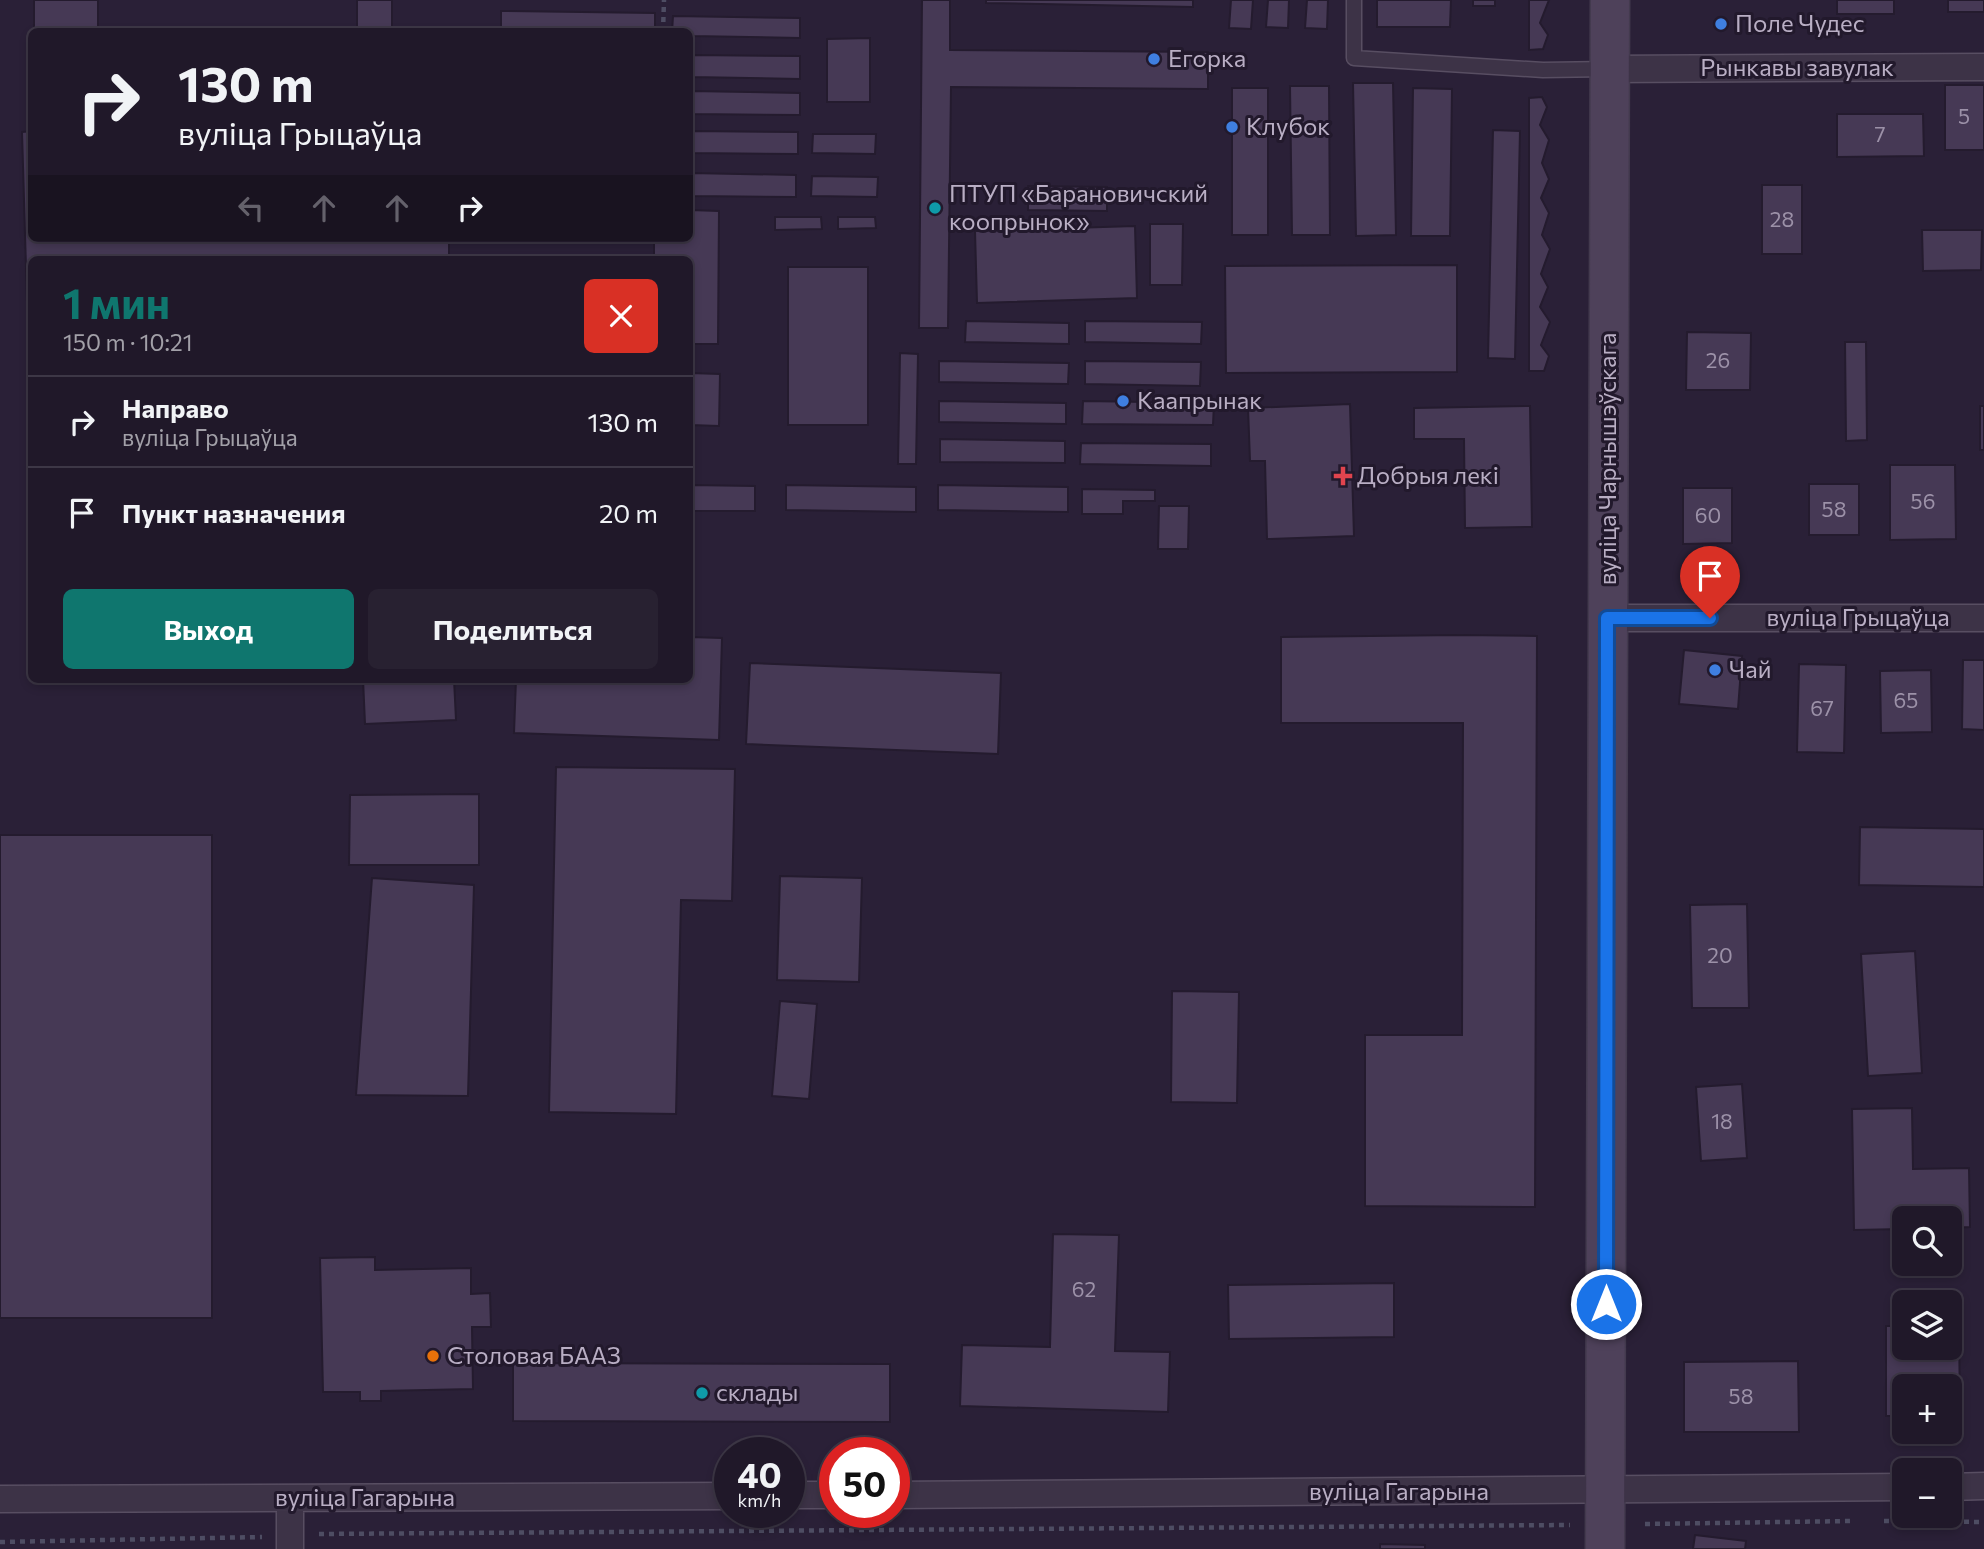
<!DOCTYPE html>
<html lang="ru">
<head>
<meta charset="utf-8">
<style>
	:root { --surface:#201829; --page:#282131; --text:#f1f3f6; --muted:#a2a0a8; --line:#3d3746; --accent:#0f766e }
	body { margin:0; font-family:Commissioner,sans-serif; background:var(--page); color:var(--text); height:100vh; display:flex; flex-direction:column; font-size:26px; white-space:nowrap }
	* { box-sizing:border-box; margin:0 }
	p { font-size:23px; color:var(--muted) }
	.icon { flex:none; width:38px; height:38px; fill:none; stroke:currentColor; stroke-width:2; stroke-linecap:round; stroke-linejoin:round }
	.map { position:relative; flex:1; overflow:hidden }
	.panel { position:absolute; left:28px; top:256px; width:665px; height:427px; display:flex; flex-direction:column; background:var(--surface); border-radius:10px; box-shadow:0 4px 10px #0003,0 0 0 2px var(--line) }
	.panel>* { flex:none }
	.hud { position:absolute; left:28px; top:28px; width:665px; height:214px; border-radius:10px; box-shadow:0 4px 10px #0003,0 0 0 2px var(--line); background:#201829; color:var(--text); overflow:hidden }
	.tools { position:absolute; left:1892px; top:1206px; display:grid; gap:14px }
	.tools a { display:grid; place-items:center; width:70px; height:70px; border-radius:10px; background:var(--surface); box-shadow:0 4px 10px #0003,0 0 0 2px var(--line); font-size:35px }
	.speed { position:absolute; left:714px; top:1437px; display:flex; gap:14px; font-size:35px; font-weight:700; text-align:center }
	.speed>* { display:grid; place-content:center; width:91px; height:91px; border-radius:50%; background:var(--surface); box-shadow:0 4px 10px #0003,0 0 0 2px var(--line); line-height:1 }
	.speed small { font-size:18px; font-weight:400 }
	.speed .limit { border:10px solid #d22; background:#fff; color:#111 }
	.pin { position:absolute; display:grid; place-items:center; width:60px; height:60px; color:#fff; margin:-72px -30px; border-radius:50% 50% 50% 0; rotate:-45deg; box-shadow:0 0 7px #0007 }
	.pin .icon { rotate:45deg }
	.me { position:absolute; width:77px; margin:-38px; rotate:0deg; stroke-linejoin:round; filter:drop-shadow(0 0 5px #0008) }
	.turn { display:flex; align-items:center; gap:24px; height:147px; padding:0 35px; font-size:32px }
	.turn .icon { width:91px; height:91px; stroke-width:2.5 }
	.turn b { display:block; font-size:49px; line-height:60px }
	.lanes { display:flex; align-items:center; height:66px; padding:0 35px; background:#0003; justify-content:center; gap:35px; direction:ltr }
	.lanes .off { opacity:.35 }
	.round { display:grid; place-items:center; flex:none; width:74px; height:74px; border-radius:10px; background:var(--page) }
	.headline { display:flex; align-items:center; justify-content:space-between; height:119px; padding:0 35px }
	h1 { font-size:42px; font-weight:700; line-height:52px; color:var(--accent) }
	.primary-button { display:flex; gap:14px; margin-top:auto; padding:14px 35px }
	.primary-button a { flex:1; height:80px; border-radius:10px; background:var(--accent); color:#fff; font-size:28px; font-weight:700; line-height:80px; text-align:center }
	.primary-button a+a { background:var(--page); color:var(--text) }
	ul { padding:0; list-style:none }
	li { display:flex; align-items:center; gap:21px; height:91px; padding:0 35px; border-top:2px solid var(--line) }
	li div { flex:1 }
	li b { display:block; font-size:26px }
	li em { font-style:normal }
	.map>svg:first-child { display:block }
	.building { fill:#463955; stroke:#241b2e; stroke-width:2 }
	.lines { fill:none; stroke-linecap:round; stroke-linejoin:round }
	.service-casing { stroke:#584e62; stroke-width:17 }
	.minor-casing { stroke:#584e62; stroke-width:29 }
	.secondary-casing { stroke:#433a4e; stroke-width:41 }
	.path { stroke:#4e4d63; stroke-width:4.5; stroke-dasharray:5 5; stroke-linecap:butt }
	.service { stroke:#3d3347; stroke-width:14 }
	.minor { stroke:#3d3347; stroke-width:26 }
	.secondary { stroke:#4e415a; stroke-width:38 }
	.route-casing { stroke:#114b97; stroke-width:18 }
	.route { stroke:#1a73e8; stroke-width:12 }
	.shop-dot { fill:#3f7fe0; stroke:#22192c; stroke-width:2.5 }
	.culture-dot { fill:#0f9aa8; stroke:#22192c; stroke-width:2.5 }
	.health-dot { fill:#e0444e; stroke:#22192c; stroke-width:2.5 }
	.food-dot { fill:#e8710a; stroke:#22192c; stroke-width:2.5 }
	.labels { text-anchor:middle; stroke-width:6; stroke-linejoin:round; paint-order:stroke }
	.number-label { font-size:21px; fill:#9c91a8 }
	.poi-label { font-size:24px; fill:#b9aec4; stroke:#22192c; text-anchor:start }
	.street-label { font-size:24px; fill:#b9aec4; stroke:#22192c }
</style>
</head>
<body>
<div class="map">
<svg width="1984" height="1549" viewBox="0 0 1984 1549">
	<rect width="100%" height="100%" fill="#2a2037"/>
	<!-- building -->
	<path class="building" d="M34,0H98V32H34Z
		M357,0H392V32H357Z
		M922,0H950V50L1208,52V89L951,87L948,328H919Z
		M986,0H1193V7L986,3Z
		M1231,0H1253L1251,29L1229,28Z
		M1268,0H1289L1288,28L1266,27Z
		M1307,0H1328L1327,29L1305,28Z
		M1377,0H1451L1450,27H1377Z
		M1473,0H1495V6H1473Z
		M1529,0H1549L1540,23L1548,35L1543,49L1529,50Z
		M1837,0H1894V14H1837Z
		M1948,0H1984V12H1948Z
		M501,11L655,13V32H501Z
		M673,16L800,18V38L690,36V32H672Z
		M870,38V102H827V39Z
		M690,55L800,56V79L690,77Z
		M1353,83H1393L1396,235L1356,236Z
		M1945,85H1984V150H1945Z
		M1290,86H1329L1330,235H1292Z
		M1232,88H1268V235H1232Z
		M1413,88L1452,89L1450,236H1411Z
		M690,91L800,93V115L690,114Z
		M1542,97L1547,107L1540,125L1549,140L1542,163L1549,179L1541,198L1549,213L1542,235L1550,249L1541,274L1548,287L1540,307L1550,322L1541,345L1549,356L1544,371H1529V98Z
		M1837,114H1923L1924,156L1837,157Z
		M1493,130L1520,131L1515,359L1488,358Z
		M32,131V238H449V259H32L30,403L22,132Z
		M690,131L798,132V154L690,153Z
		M813,134H876L875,154L812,153Z
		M690,173L796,175V197L690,196Z
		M812,176L878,177L877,197L811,196Z
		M1762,185H1802V254H1762Z
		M1028,186L1107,187V211L1028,210Z
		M690,210L719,211L718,344H690V259H654V238H690Z
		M775,217H821L822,229L775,230Z
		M838,217H875L876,228L838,229Z
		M1150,224H1183L1182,285H1150Z
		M1135,226L1137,298L977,303L975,231Z
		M1922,230H1982L1981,270L1923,271Z
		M1457,265V372L1226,373L1225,266Z
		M788,267H868V425H788Z
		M966,321L1069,323V344L965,342Z
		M1085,321L1202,322L1201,344L1085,342Z
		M1687,332L1751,333L1750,390H1686Z
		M1845,342H1866L1867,440L1846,441Z
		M900,353L918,354L916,464H898Z
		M939,361L1069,363L1068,384L939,382Z
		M1085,361L1201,362L1200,386L1085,384Z
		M690,373L720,374L719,426L690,425Z
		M939,401L1066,403V424L939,422Z
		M1083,401L1214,403L1213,425L1082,424Z
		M1350,404L1354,536L1267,539L1265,461H1250L1248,408Z
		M1530,406L1532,527L1465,528L1464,439H1414V408Z
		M1980,406H1984V450H1980Z
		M940,439L1065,441V463L940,462Z
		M1081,443L1211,444V466L1080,464Z
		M1890,465H1955L1956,539L1890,540Z
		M1809,484H1859V535H1809Z
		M690,485L755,486V511H690Z
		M786,485L916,487V512L786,510Z
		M938,485L1068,487V512L938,510Z
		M1683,488H1732V543L1683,544Z
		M1082,489L1155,490V501H1123V514H1082Z
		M1159,506H1189L1188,549H1158Z
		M1460,635L1537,636L1535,1207L1365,1206V1035H1462L1463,723H1281V637Z
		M690,637L722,638L719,740L514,733L516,679H690Z
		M1684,650L1742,656L1738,709L1679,704Z
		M1963,660H1984V730L1962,729Z
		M750,663L1001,673L998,754L746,744Z
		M1799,664L1846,665L1844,753L1797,752Z
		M1931,670L1932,732L1881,733L1880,671Z
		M54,679H299V681L54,682Z
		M363,679H454L456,720L365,724Z
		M556,767L735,769L732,901L681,900L676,1114L549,1112Z
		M479,794V865H349L350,795Z
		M1860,827L1984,829V887L1859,885Z
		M0,835H212V1318H0Z
		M780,876L862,878L859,982L777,980Z
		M372,878L474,885L468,1096L356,1095Z
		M1747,904L1749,1008H1692L1690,905Z
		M1915,951L1922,1073L1868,1076L1861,954Z
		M1172,991L1239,992L1237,1103L1171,1102Z
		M780,1001L817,1004L809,1099L772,1096Z
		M1742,1084L1747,1158L1701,1161L1696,1087Z
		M1912,1108L1913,1169L1969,1168L1970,1227L1950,1228V1218H1904V1229L1854,1230L1852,1109Z
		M1053,1234L1119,1235L1115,1351L1170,1352L1168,1412L960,1406L962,1345L1050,1347Z
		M375,1257V1270L471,1268V1294L490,1293L491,1327H472L473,1389L381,1391V1401H360V1392H323L320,1258Z
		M1394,1283V1337L1229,1339L1228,1285Z
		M1959,1325L1960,1415H1950V1386H1904V1416H1886V1326H1904V1348H1950V1326Z
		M1798,1361L1799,1432H1684V1362Z
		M513,1363L890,1364V1422L513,1421Z
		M1695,1535L1746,1541L1745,1549H1693Z
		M1380,1544L1425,1545V1549H1380Z"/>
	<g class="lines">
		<defs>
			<path id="service" d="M1354,0V58L1543,70L1609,69"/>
			<path id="minor" d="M1610,69L1984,67
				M1607,618H1984
				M1950,1487L1984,1486
				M789,1495H835
				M894,1495L1904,1487
				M0,1499L730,1496
				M290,1549V1498"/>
			<path id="secondary" d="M1605,1549L1610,0"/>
		</defs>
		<!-- service casing -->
		<use href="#service" class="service-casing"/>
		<!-- minor casing -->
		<use href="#minor" class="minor-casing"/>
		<!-- secondary casing -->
		<use href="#secondary" class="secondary-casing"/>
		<!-- path -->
		<path class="path" d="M663,32L664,0
			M1884,1521L1984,1522
			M1645,1524L1851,1521
			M319,1534L1570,1525
			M0,1542L262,1537"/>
		<!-- service -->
		<use href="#service" class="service"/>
		<!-- minor -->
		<use href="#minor" class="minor"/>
		<!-- secondary -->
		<use href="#secondary" class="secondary"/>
	</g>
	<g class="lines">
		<defs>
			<path id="route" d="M1606,1304L1607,618H1710"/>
		</defs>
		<!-- route casing -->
		<use href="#route" class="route-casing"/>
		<!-- route -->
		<use href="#route" class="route"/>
	</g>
	<!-- markers -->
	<g class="shop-dot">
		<circle cx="1721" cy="24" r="7"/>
		<circle cx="1154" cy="59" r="7"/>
		<circle cx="1232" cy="127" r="7"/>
		<circle cx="1123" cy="401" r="7"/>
		<circle cx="1715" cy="670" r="7"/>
	</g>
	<g class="culture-dot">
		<circle cx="935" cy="208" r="7"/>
		<circle cx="702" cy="1393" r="7"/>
	</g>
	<path class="health-dot" d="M1339.5 465.5h7v7h7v7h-7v7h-7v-7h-7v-7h7z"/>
	<circle class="food-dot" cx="433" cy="1356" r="7"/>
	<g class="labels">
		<!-- number labels -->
		<g class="number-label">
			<text x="1964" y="124">5</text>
			<text x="1880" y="142">7</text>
			<text x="1782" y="227">28</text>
			<text x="1718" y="368">26</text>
			<text x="1923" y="509">56</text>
			<text x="1834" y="517">58</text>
			<text x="1708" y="523">60</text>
			<text x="1906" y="708">65</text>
			<text x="1822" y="716">67</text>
			<text x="1720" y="963">20</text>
			<text x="1722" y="1129">18</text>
			<text x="1084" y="1297">62</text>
			<text x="1741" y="1404">58</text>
		</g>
		<!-- poi labels -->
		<g class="poi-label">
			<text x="1735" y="32">Поле Чудес</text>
			<text x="1168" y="67">Егорка</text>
			<text x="1246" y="135">Клубок</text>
			<text x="949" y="202">ПТУП «Барановичский<tspan x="949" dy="28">коопрынок»</tspan></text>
			<text x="1137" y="409">Каапрынак</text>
			<text x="1357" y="484">Добрыя лекі</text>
			<text x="1729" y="678">Чай</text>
			<text x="447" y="1364">Столовая БААЗ</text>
			<text x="716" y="1401">склады</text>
		</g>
		<!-- street labels -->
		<g class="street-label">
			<text x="1797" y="76">Рынкавы завулак</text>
			<text transform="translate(1608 459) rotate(-90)" y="8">вуліца Чарнышэўскага</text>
			<text x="1858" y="626">вуліца Грыцаўца</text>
			<text x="1399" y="1500">вуліца Гагарына</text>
			<text x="365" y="1506">вуліца Гагарына</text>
		</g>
	</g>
</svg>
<div class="tools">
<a><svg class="icon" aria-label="search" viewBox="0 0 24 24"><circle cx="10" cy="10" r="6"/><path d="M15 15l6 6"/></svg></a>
<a><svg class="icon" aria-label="layers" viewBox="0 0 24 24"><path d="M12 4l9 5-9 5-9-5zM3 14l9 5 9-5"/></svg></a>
<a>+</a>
<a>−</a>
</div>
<div class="speed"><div>40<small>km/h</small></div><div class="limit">50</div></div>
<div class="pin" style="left:1710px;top:618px;background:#d93025"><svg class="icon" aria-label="arrive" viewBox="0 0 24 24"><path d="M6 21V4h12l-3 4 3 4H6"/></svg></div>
<svg class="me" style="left:1606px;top:1304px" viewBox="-20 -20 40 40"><circle r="17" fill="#1a73e8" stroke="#fff" stroke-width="3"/><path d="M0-11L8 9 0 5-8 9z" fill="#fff"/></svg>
<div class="hud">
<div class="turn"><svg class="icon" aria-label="right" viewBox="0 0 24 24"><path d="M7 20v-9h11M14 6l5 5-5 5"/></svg><div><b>130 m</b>вуліца Грыцаўца</div></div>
<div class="lanes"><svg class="icon off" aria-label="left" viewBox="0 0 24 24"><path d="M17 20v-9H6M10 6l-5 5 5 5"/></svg><svg class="icon off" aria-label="ahead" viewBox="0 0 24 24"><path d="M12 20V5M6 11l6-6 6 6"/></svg><svg class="icon off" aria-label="ahead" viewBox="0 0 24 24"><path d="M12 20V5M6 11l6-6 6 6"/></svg><svg class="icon" aria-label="right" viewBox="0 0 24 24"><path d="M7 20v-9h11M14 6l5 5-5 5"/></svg></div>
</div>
<section class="panel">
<div class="headline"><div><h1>1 мин</h1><p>150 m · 10:21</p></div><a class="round" style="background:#d93025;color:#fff"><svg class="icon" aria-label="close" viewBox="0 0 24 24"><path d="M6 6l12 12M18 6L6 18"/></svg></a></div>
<ul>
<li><svg class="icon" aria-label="right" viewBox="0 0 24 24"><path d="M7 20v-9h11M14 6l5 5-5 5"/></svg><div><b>Направо</b><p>вуліца Грыцаўца</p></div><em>130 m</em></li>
<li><svg class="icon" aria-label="arrive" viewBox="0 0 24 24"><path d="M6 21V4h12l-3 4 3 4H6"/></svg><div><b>Пункт назначения</b></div><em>20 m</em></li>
</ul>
<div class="primary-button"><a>Выход</a><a>Поделиться</a></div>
</section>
</div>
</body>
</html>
